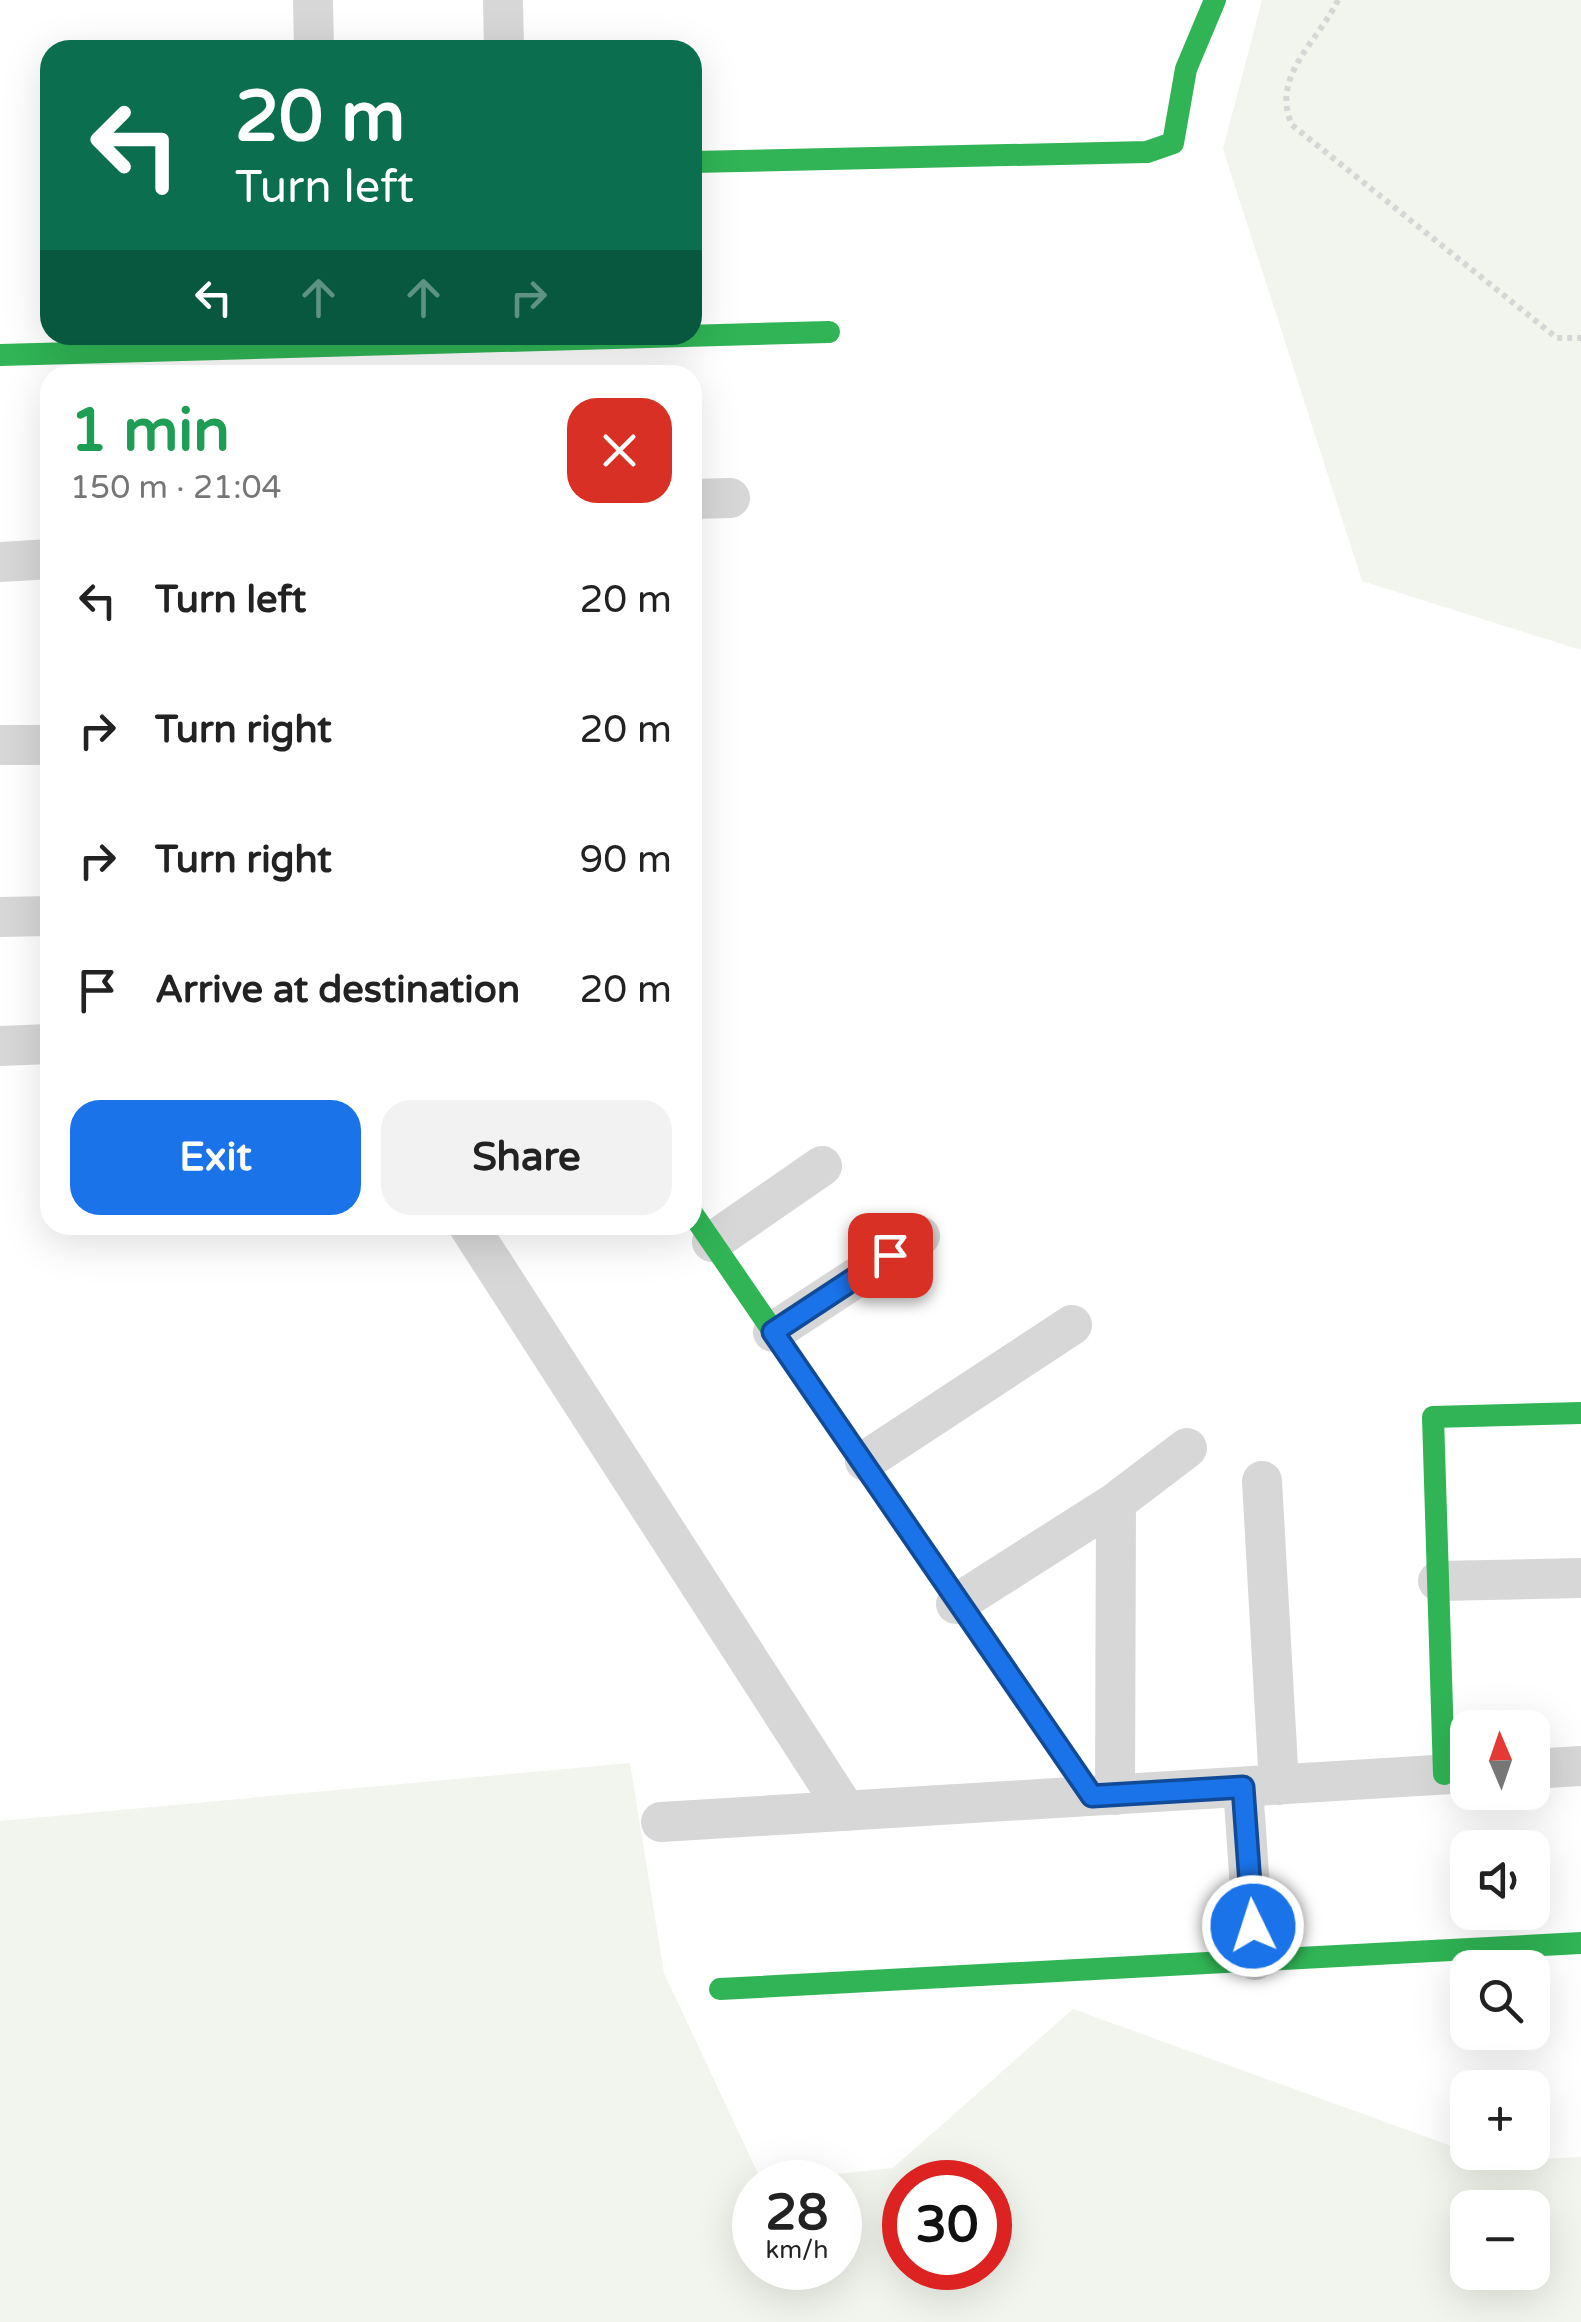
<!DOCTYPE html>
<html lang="en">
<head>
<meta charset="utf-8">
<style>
	:root { --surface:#fff; --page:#f2f2f2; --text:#222; --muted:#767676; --accent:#1a73e8 }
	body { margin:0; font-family:"Varela Round",sans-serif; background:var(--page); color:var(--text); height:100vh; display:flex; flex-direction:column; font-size:38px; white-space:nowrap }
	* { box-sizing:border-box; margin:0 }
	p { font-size:32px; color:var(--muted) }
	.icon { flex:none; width:55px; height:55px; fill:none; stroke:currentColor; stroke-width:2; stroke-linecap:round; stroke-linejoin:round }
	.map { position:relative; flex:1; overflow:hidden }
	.sheet { position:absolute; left:40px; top:365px; width:662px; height:870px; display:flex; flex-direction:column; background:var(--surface); border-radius:30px; box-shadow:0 10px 40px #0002 }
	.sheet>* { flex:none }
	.hud { position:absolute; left:40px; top:40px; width:662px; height:305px; border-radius:30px; box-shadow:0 10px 40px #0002; background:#0b6e4f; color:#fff; overflow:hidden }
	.needle { width:65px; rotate:358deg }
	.buttons { position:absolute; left:1450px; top:1710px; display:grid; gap:20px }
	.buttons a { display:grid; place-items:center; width:100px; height:100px; border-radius:20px; background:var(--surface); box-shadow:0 10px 40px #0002; font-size:50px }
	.speed { position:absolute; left:732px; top:2160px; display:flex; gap:20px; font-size:50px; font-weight:700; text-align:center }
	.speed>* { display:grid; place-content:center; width:130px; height:130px; border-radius:50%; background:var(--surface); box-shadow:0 10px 40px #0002; line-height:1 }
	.speed small { font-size:25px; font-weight:400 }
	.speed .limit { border:15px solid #d22; background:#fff; color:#111 }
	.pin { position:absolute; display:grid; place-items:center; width:85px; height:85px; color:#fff; margin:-42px; border-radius:20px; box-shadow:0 5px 15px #0006 }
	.me { position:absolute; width:110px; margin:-55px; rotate:356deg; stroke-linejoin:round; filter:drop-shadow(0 0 8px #0008) }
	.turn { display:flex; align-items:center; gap:35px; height:210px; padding:0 30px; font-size:45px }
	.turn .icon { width:130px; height:130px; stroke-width:2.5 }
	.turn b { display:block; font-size:70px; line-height:85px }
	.lanes { display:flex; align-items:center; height:95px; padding:0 30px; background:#0003; justify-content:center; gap:50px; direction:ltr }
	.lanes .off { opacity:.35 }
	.round { display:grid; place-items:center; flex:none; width:105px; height:105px; border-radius:30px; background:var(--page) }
	.summary { display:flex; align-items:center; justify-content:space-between; height:170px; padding:0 30px }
	h1 { font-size:60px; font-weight:700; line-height:75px; color:#1e9e55 }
	.button { display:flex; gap:20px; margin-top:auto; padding:20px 30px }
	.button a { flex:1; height:115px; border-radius:30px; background:var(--accent); color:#fff; font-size:40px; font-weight:700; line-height:115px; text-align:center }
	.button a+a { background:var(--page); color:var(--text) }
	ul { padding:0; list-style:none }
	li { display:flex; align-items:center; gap:30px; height:130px; padding:0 30px }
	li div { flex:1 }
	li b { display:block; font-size:38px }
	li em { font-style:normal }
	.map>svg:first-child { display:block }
	.green { fill:#f1f5ed; fill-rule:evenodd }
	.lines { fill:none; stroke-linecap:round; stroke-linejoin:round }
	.path { stroke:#d6d6d6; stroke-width:6; stroke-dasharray:5 5; stroke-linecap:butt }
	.street { stroke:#d7d7d7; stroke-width:40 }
	.fast { stroke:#30b455; stroke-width:22 }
	.route-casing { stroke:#114b97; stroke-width:25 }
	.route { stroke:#1a73e8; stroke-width:18 }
</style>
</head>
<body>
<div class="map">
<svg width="1581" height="2322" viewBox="0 0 1581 2322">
	<rect width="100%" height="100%" fill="#fff"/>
	<!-- green -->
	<path class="green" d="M1262,0H1581V650L1362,581L1223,149Z
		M630,1763L664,1973L762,2182H755V2268H840V2182H762L893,2168L1073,2009L1468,2152L1500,2161L1581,2157V2322H0V1821ZM905,2182H990V2268H905ZM1468,2208H1532V2272H1468Z"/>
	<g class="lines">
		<!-- path -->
		<path class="path" d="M1338,0C1318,42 1270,76 1292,125L1557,338H1581"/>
		<!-- street -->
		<path class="street" d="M313,0L314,50
			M503,0L504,50
			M692,499L730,498
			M0,562L50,559
			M0,745H50
			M0,917L50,916
			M0,1046L50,1044
			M468,1225L846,1811
			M712,1242L822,1166
			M773,1332L920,1236
			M865,1461L1072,1325
			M1262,1481L1279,1785
			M1438,1581L1581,1578
			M956,1604L1116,1502L1187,1448
			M1532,1769L1581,1766
			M1243,1787L1255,1960
			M1115,1795L1116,1502
			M661,1822L1468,1773"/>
		<!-- fast -->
		<path class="fast" d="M692,162L1147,152L1173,143L1186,69L1215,0
			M0,355L829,332
			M692,1213L1092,1796
			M1444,1774L1433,1417L1581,1413
			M720,1989L1581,1943"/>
	</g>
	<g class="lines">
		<defs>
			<path id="route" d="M890,1255L773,1332L1092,1796L1243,1787L1253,1926"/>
		</defs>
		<!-- route casing -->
		<use href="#route" class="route-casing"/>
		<!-- route -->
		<use href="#route" class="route"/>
	</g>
</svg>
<div class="buttons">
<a><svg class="needle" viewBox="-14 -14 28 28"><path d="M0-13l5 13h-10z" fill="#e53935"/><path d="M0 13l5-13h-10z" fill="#767676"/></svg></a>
<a><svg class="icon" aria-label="sound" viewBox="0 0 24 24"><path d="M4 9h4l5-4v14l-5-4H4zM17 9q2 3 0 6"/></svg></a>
<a><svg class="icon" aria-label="search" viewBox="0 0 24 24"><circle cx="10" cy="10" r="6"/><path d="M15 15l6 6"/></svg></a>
<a>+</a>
<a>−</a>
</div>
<div class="speed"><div>28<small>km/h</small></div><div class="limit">30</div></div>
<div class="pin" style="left:890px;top:1255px;background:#d93025"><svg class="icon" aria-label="arrive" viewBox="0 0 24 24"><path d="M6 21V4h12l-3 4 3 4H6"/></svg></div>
<svg class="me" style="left:1253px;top:1926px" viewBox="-20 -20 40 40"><circle r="17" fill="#1a73e8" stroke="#fff" stroke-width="3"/><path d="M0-11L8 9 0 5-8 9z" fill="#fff"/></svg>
<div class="hud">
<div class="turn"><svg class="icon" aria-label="left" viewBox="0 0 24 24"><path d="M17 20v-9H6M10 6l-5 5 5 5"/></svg><div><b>20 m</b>Turn left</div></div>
<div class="lanes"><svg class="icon" aria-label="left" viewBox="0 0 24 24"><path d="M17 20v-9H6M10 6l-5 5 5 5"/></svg><svg class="icon off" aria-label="ahead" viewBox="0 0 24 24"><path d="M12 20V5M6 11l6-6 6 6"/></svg><svg class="icon off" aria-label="ahead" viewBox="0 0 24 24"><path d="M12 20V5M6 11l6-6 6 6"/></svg><svg class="icon off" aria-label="right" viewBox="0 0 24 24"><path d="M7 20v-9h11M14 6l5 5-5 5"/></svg></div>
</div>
<section class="sheet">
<div class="summary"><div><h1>1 min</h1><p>150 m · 21:04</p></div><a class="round" style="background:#d93025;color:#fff"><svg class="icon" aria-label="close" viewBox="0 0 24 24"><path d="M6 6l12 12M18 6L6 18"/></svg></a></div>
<ul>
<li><svg class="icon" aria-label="left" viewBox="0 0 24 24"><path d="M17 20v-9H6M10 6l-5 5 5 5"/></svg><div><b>Turn left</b></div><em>20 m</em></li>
<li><svg class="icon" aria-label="right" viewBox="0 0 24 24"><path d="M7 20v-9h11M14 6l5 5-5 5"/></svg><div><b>Turn right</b></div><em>20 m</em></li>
<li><svg class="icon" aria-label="right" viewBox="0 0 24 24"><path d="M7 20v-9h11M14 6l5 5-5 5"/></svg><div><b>Turn right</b></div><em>90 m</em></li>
<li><svg class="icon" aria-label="arrive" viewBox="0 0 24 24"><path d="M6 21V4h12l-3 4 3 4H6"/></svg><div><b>Arrive at destination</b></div><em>20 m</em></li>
</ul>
<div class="button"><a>Exit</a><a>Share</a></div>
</section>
</div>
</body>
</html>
